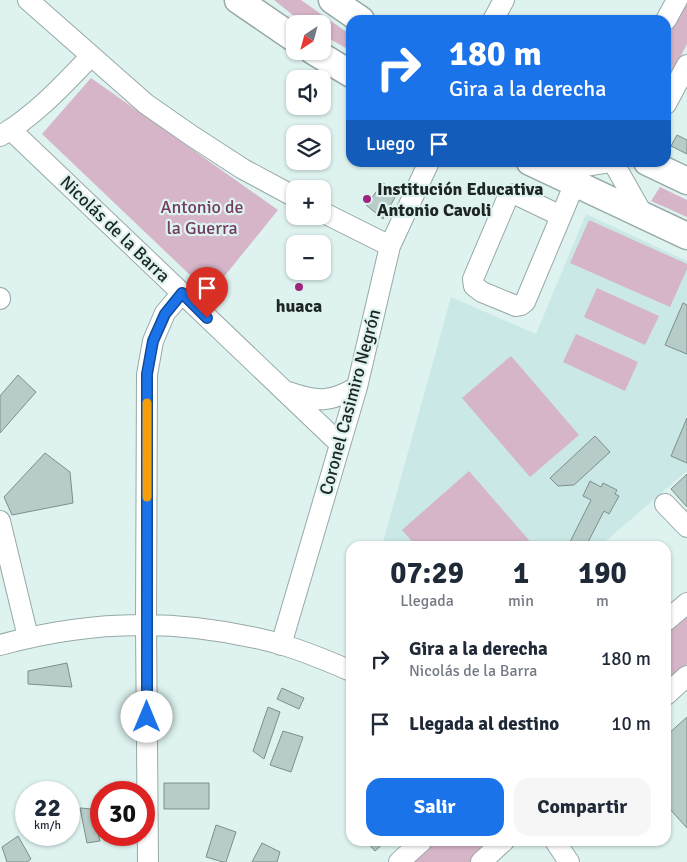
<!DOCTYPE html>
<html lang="es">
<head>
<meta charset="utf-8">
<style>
	:root { --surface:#fff; --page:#f6f6f7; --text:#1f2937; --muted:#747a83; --accent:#1a73e8 }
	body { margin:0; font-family:Signika,sans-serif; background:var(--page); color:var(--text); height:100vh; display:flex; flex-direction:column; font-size:19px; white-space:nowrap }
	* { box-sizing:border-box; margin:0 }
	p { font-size:16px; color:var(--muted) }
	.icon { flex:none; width:28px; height:28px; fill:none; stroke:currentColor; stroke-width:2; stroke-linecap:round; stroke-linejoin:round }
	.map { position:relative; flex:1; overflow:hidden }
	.panel { position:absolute; left:346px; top:541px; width:325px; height:305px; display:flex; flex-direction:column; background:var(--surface); border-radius:15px; box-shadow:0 1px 4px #0004 }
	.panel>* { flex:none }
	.top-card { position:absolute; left:346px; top:15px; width:325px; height:152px; border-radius:15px; box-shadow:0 1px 4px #0004; background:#1a73e8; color:#fff; overflow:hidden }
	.needle { width:32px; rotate:216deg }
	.buttons { position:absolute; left:286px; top:15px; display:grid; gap:10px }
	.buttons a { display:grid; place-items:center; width:45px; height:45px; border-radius:10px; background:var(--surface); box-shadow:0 1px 4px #0004; font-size:25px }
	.speed { position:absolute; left:15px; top:781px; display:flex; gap:10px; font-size:25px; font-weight:700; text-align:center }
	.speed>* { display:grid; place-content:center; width:65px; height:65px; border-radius:50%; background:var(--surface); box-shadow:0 1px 4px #0004; line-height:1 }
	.speed small { font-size:12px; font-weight:400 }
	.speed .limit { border:8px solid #d22; background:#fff; color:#111 }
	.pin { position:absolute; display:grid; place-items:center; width:42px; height:42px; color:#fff; margin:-51px -21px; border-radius:50% 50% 50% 0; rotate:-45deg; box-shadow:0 0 5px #0007 }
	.pin .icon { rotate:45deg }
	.me { position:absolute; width:55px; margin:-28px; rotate:0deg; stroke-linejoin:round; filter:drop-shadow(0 0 4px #0008) }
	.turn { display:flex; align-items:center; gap:18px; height:105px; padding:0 20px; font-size:22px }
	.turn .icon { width:65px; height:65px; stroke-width:2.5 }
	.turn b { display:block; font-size:35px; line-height:42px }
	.then { display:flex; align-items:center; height:48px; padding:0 20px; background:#0003; gap:10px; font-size:19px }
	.eta { display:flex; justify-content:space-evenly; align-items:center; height:85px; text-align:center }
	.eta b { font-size:30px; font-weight:800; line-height:35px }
	.button { display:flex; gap:10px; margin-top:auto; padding:10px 20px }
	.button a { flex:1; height:58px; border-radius:15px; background:var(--accent); color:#fff; font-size:20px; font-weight:800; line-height:58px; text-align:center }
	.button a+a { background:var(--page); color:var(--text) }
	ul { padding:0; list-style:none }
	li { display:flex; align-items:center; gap:15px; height:65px; padding:0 20px }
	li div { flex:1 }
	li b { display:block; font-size:19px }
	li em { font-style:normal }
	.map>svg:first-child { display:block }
	.built { fill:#cae8e5 }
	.green { fill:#d6b5c9 }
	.building { fill:#b7cbc8; stroke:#7d8f8d }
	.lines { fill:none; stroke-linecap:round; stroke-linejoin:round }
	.minor-casing { stroke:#96a9a7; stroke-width:22 }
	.major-casing { stroke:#96a9a7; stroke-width:29 }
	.minor { stroke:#fff; stroke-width:20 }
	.major { stroke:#fff; stroke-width:26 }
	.route-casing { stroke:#114b97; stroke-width:12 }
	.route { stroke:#1a73e8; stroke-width:9 }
	.slow { stroke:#f59e0b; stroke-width:9 }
	.poi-dot { fill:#9d257d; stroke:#def3f0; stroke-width:2 }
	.labels { text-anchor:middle; stroke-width:4.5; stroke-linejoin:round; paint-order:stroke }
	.poi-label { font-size:18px; font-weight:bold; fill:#1e2625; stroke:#def3f0; text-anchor:start }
	.park-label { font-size:18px; fill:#743c62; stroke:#def3f0 }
	.street-label { font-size:18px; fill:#1e2625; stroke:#def3f0 }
</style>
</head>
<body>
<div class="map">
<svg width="687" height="862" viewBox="0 0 687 862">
	<rect width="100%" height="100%" fill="#def3f0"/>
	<!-- built -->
	<path class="built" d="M586,214L687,261V471L600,546H382L451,297L536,334Z"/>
	<!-- green -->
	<path class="green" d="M274,0H301L351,35V51L323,35L322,24H304Z
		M687,2V44L666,85V40Z
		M91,78L278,210L210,294L42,134Z
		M660,187L687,200V217L651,201Z
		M589,220L687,264V269L670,307L570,263Z
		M597,288L659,316L645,345L584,317Z
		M576,334L638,362L625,391L563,362Z
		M511,356L579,435L530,477L462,398Z
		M469,471L534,546H416L402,530Z
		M687,613V664L666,682V632Z
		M436,841H494L470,862H411Z"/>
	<!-- building -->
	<path class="building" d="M677,135L687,140V154L671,146Z
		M383,183L398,192L383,219L366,205Z
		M683,303L687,305V354L665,345Z
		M18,375L36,392L0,433V396Z
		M687,418V463L671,456Z
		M595,436L610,452L574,485L558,486L550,478Z
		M45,453L70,472L73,503L12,515L4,497Z
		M687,474V507L671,489Z
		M590,481L601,487L603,483L617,490L615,494L619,496L609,514L604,511L586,546H568L591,500L583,496Z
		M67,663L72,687L28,684V671Z
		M282,688L304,698L299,709L277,699Z
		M268,707L280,712L264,759L253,751Z
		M687,717V828L668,807L666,808V736Z
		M283,731L303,737L291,772L270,765Z
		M164,783H209V809H164Z
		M80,808L92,809L100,841L87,843Z
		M216,825L236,832L226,862H223L206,857Z
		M18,836L31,859L27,862H7L2,847Z
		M366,841H386L375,851Z
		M262,843L280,852L277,862H252Z"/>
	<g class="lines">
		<defs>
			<path id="minor" d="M28,0L146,104L192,136L243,169L295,197
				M493,20L504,0
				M666,20L677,0
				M666,104L687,65
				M11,130L340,444
				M0,136C35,116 63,85 91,56
				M613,162L643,215
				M550,172L611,162
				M322,212L390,246
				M561,216L515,194L510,195L507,199L473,279L474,286L482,292L516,306L521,305L525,302L575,183
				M0,298V299
				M288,392C317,402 330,403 357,387
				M665,504L687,527
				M0,521L28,637
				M666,621L687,603
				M0,645C95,619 184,618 280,644C304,651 328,661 351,671
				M281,645L357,387L390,246L429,162
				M666,695L687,676
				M555,841L569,862
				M148,862L146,625L147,375L153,341L165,313L182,293
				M399,862L422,841
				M481,862L504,841"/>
			<path id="major" d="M238,0L295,39
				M332,0L361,20
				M313,51L351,74
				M530,162L687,236
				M647,162L687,181"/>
		</defs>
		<!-- minor casing -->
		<use href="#minor" class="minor-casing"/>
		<!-- major casing -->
		<use href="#major" class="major-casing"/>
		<!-- minor -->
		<use href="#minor" class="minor"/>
		<!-- major -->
		<use href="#major" class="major"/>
	</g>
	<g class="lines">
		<defs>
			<path id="route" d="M147,717V374L153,341L165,314L182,293L207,318"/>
		</defs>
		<!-- route casing -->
		<use href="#route" class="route-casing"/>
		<!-- route -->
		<use href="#route" class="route"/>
		<!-- slow -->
		<path class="slow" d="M147,497V403"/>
	</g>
	<!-- markers -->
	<g class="poi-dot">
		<circle cx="367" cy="199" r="5"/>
		<circle cx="299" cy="287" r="5"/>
	</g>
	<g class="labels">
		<!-- poi labels -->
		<g class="poi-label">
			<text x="377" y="195">Institución Educativa<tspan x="377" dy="21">Antonio Cavoli</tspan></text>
			<text x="299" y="312" text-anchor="middle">huaca</text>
		</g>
		<!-- park labels -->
		<g class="park-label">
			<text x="202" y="213">Antonio de<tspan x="202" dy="21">la Guerra</tspan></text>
		</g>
		<!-- street labels -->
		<g class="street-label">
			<text transform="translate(115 229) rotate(44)" y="6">Nicolás de la Barra</text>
			<text transform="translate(350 402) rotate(-75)" y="6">Coronel Casimiro Negrón</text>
		</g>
	</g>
</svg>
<div class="buttons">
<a><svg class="needle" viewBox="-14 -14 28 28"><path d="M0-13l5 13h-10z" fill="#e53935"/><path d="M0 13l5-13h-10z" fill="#747a83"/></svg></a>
<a><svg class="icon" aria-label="sound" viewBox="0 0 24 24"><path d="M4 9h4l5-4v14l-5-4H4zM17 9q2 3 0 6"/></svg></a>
<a><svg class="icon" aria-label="layers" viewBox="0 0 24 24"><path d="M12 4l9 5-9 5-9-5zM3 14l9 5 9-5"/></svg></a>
<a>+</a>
<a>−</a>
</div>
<div class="speed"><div>22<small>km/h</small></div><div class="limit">30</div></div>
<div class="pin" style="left:207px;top:318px;background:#d93025"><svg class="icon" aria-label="arrive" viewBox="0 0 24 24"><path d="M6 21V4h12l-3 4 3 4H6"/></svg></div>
<svg class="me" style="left:147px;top:717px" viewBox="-20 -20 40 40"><circle r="19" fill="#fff"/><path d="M0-13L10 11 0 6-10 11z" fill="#1a73e8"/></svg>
<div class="top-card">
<div class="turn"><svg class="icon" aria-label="right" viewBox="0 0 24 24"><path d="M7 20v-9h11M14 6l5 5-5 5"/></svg><div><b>180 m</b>Gira a la derecha</div></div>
<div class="then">Luego<svg class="icon" aria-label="arrive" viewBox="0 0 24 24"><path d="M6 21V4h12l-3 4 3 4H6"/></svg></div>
</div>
<section class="panel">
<div class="eta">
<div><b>07:29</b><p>Llegada</p></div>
<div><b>1</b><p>min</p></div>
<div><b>190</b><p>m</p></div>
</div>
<ul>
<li><svg class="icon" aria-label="right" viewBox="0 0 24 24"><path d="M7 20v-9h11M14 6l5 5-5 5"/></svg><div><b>Gira a la derecha</b><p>Nicolás de la Barra</p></div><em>180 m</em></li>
<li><svg class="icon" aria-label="arrive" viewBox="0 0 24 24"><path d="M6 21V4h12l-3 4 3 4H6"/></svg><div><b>Llegada al destino</b></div><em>10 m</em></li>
</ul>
<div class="button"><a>Salir</a><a>Compartir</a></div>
</section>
</div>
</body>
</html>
